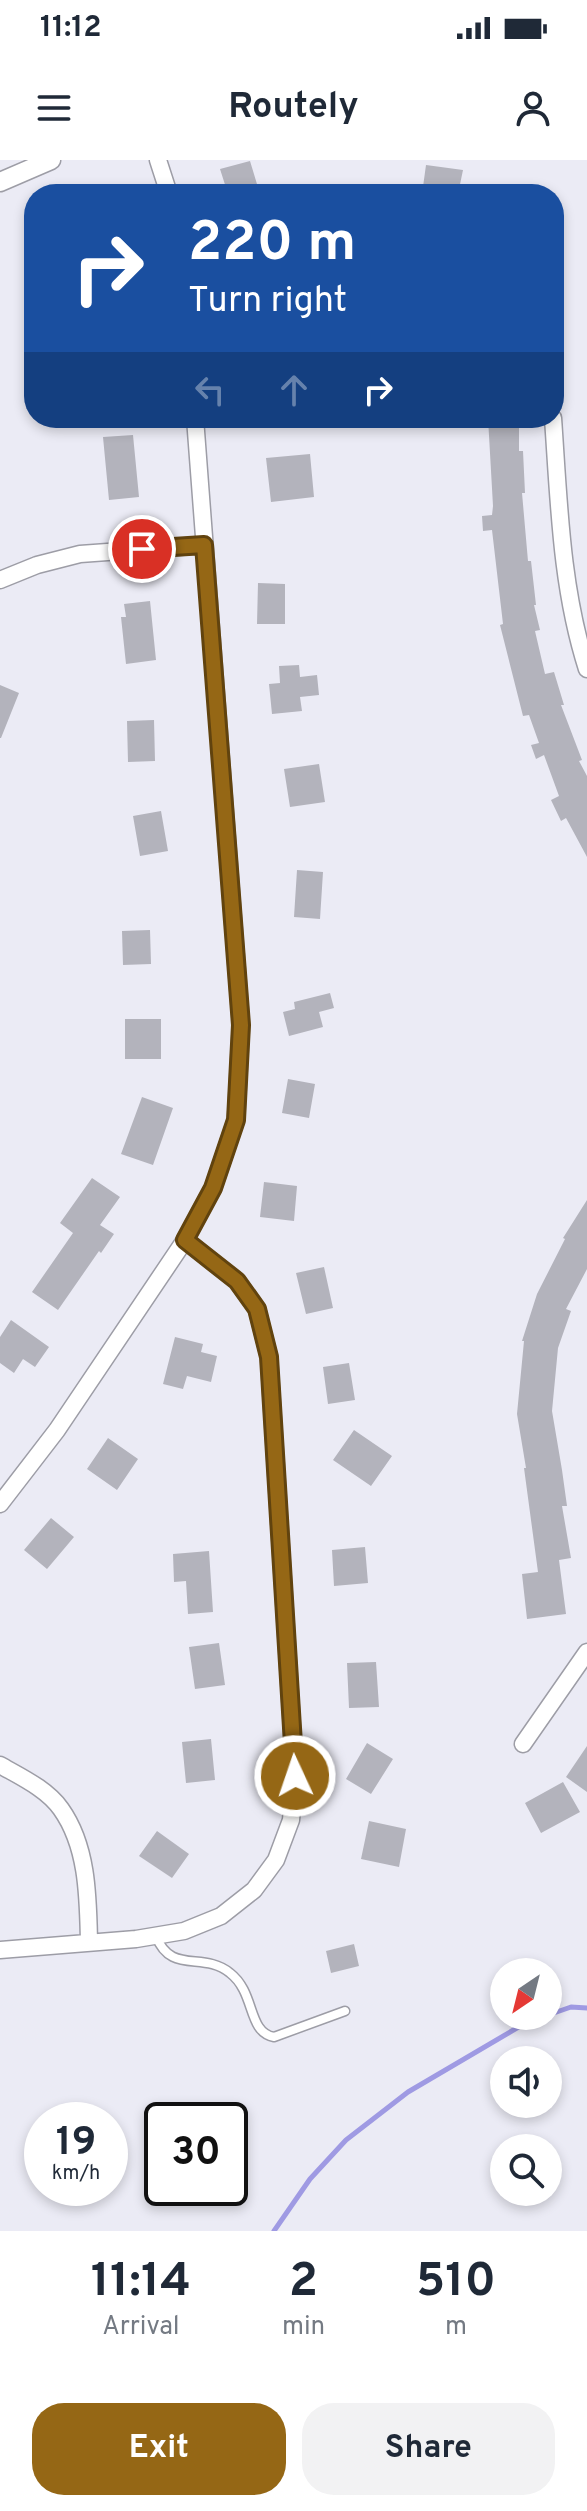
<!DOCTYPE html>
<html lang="en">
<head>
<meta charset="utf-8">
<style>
	:root { --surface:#fff; --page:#f2f2f3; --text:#1f2937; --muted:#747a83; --accent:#956715 }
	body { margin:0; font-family:Overpass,sans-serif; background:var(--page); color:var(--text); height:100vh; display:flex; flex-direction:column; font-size:30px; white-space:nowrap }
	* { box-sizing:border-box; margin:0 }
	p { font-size:26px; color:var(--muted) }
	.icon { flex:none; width:44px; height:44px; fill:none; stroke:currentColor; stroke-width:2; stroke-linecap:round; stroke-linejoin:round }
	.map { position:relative; height:2071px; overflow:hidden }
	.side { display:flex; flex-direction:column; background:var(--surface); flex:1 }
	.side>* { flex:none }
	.banner { position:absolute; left:24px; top:24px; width:540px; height:244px; border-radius:32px; box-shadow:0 4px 12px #0003; background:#1a4fa0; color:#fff; overflow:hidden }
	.needle { width:52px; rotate:215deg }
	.fabs { position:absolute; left:490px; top:1798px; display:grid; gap:16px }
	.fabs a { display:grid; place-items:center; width:72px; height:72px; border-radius:50%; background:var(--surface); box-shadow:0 4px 12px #0003; font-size:40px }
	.speed { position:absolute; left:24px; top:1942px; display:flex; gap:16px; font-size:40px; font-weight:700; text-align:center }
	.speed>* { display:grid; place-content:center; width:104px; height:104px; border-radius:50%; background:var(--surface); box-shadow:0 4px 12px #0003; line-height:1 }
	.speed small { font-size:20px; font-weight:400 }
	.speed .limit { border:4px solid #111; border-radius:12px; background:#fff; color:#111 }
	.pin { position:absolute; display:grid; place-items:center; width:68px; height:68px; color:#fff; margin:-34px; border:4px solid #fff; border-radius:50%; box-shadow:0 2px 8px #0007 }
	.me { position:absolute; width:88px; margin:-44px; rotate:357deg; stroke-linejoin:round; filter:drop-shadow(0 0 6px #0008) }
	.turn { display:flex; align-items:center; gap:28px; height:168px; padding:0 32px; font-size:36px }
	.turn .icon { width:104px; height:104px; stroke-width:2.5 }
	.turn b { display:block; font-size:56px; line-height:68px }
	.lanes { display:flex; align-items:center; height:76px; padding:0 32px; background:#0003; justify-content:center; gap:40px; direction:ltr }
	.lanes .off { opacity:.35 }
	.eta { display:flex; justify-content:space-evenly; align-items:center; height:136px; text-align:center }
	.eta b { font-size:48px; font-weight:700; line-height:56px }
	.cta { display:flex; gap:16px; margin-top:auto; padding:16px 32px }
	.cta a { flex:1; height:92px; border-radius:32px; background:var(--accent); color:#fff; font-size:32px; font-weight:700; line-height:92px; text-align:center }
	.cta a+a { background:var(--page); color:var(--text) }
	.status { display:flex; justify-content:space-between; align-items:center; height:56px; padding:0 40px; background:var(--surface); direction:ltr }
	.status svg { height:22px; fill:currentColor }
	header { display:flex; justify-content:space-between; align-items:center; height:104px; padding:0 32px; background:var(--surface); font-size:36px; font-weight:700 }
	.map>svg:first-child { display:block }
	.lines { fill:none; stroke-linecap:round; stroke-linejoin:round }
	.stream { stroke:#9f9ae3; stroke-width:5 }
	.building { fill:#b3b3bc }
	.service-casing { stroke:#9d9da6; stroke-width:11 }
	.minor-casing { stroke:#9d9da6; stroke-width:19 }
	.tertiary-casing { stroke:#9d9da6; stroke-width:21 }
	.service { stroke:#fff; stroke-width:8 }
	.minor { stroke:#fff; stroke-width:16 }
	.tertiary { stroke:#fff; stroke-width:18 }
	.route-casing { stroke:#61430e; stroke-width:20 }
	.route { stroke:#956715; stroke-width:14 }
</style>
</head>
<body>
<div class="status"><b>11:12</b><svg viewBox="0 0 49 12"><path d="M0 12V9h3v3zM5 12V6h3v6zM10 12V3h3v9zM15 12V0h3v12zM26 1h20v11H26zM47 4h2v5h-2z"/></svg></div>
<header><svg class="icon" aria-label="menu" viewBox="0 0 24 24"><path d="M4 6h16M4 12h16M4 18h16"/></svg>Routely<svg class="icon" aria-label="person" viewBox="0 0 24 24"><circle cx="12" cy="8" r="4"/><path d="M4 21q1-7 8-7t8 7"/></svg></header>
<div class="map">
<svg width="587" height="2071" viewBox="0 0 587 2071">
	<rect width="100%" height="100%" fill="#ebebf5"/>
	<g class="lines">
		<!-- stream -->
		<path class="stream" d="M548,1855L571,1847L587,1848
			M274,2071L310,2019L346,1980L408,1932L522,1865L546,1856"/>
	</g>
	<!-- building -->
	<path class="building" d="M250,1L260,34H228L220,9Z
		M426,5L463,10L458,34H422Z
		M488,258H519V291H523L525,333H522L528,401H531L536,445H534L540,470L535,471L545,514L554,512L564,545H561L582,600L579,601L587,616V697L566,658L561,661L551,640L559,636L544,595L536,599L531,585L539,583L529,555L523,556L500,465L503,464L492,370L483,371L482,356L492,355L493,346Z
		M133,275L139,337L109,340L103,277Z
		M310,294L314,337L271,342L266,298Z
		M258,423L285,424V464H257Z
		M150,441L156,500L126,504L121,457H126L124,444Z
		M299,505L300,517L317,515L319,535L300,537L302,551L272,554L269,524L280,523L279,506Z
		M0,525L19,533L1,578H0Z
		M154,560L155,601L128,602L127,561Z
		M319,604L325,642L290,647L284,609Z
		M161,651L168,691L140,696L133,656Z
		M297,710L323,712L320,759L294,757Z
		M150,770L151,804L123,805L122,771Z
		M330,833L334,848L319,852L323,867L289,876L283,852L295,849L294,842Z
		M125,859H161V899H125Z
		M288,919L315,924L309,958L282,953Z
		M142,937L173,948L153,1005L121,994Z
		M92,1018L120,1037L100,1065L114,1074L101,1093L99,1091L58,1150L32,1132L73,1073L60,1063Z
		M264,1022L297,1026L294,1061L260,1057Z
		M587,1040V1109L566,1149L571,1151L558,1188L552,1251L562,1310L567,1346H562L571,1398L559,1400L566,1454L527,1459L522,1414L538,1412L524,1308H526L517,1254L524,1181H522L537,1134L565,1079L563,1078Z
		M324,1107L333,1148L306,1154L296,1113Z
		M11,1160L49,1187L35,1207L23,1199L14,1213L0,1203V1177Z
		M175,1177L203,1184L201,1192L217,1196L211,1222L187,1216L183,1229L163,1224Z
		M349,1203L355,1240L328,1244L323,1207Z
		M354,1270L392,1296L371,1326L333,1300Z
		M108,1278L138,1299L117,1330L87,1309Z
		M51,1358L74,1377L47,1409L24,1390Z
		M365,1387L368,1423L334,1426L332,1390Z
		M209,1391L213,1452L188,1454L186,1421L174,1422L173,1394Z
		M219,1483L225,1525L195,1529L189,1487Z
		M376,1502L379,1547L349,1548L347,1503Z
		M211,1579L215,1620L186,1623L182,1582Z
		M367,1583L393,1599L371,1634L346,1619Z
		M587,1586V1632L566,1617Z
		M563,1622L580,1652L541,1673L525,1643Z
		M369,1661L406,1669L399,1707L361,1699Z
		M157,1671L189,1694L172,1718L139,1696Z
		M354,1784L359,1806L331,1813L326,1791Z"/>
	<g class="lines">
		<defs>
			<path id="service" d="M156,1776C171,1815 203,1791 230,1813C256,1833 247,1872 274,1877L345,1851"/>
			<path id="minor" d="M158,0L169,34
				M553,258C559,343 561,428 587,509
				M0,420L37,405L80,394L204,385
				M0,1344L57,1270L185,1080L213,1028L236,960L241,865L195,258
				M523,1584L587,1492
				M0,1605C21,1617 47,1629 61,1649C88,1687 88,1738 89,1782
				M0,1790L136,1779L184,1771L221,1756L254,1730L276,1700L291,1660L295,1616L269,1197L257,1149L237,1121L185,1080"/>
			<path id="tertiary" d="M0,22L51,0"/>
		</defs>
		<!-- service casing -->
		<use href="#service" class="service-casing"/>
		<!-- minor casing -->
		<use href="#minor" class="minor-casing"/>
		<!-- tertiary casing -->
		<use href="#tertiary" class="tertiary-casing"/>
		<!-- service -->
		<use href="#service" class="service"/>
		<!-- minor -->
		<use href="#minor" class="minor"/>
		<!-- tertiary -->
		<use href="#tertiary" class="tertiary"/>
	</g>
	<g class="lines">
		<defs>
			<path id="route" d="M142,389L204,385L241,865L236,960L213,1028L185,1080L237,1121L257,1149L269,1197L295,1616"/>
		</defs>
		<!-- route casing -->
		<use href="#route" class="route-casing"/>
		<!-- route -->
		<use href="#route" class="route"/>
	</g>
</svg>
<div class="fabs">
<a><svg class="needle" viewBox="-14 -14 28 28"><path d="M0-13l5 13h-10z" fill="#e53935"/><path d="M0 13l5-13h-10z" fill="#747a83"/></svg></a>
<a><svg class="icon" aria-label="sound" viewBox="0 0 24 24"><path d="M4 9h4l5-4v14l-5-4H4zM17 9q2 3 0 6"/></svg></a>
<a><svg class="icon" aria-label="search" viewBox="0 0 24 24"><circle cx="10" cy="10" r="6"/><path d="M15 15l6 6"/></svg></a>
</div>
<div class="speed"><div>19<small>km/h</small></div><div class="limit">30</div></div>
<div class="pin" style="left:142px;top:389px;background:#d93025"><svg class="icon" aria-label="arrive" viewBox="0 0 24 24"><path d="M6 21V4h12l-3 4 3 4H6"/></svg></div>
<svg class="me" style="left:295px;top:1616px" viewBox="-20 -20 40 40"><circle r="17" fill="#956715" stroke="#fff" stroke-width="3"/><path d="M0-11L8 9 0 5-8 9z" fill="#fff"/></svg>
<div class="banner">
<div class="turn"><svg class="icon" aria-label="right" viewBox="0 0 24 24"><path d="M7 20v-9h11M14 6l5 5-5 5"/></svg><div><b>220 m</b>Turn right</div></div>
<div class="lanes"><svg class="icon off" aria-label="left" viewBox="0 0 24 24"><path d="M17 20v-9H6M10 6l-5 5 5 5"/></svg><svg class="icon off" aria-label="ahead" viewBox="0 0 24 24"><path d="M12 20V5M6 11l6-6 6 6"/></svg><svg class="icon" aria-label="right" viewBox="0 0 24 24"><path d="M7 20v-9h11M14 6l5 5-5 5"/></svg></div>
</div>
</div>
<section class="side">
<div class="eta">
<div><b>11:14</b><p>Arrival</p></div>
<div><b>2</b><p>min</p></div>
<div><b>510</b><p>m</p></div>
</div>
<div class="cta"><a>Exit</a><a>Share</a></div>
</section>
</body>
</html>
